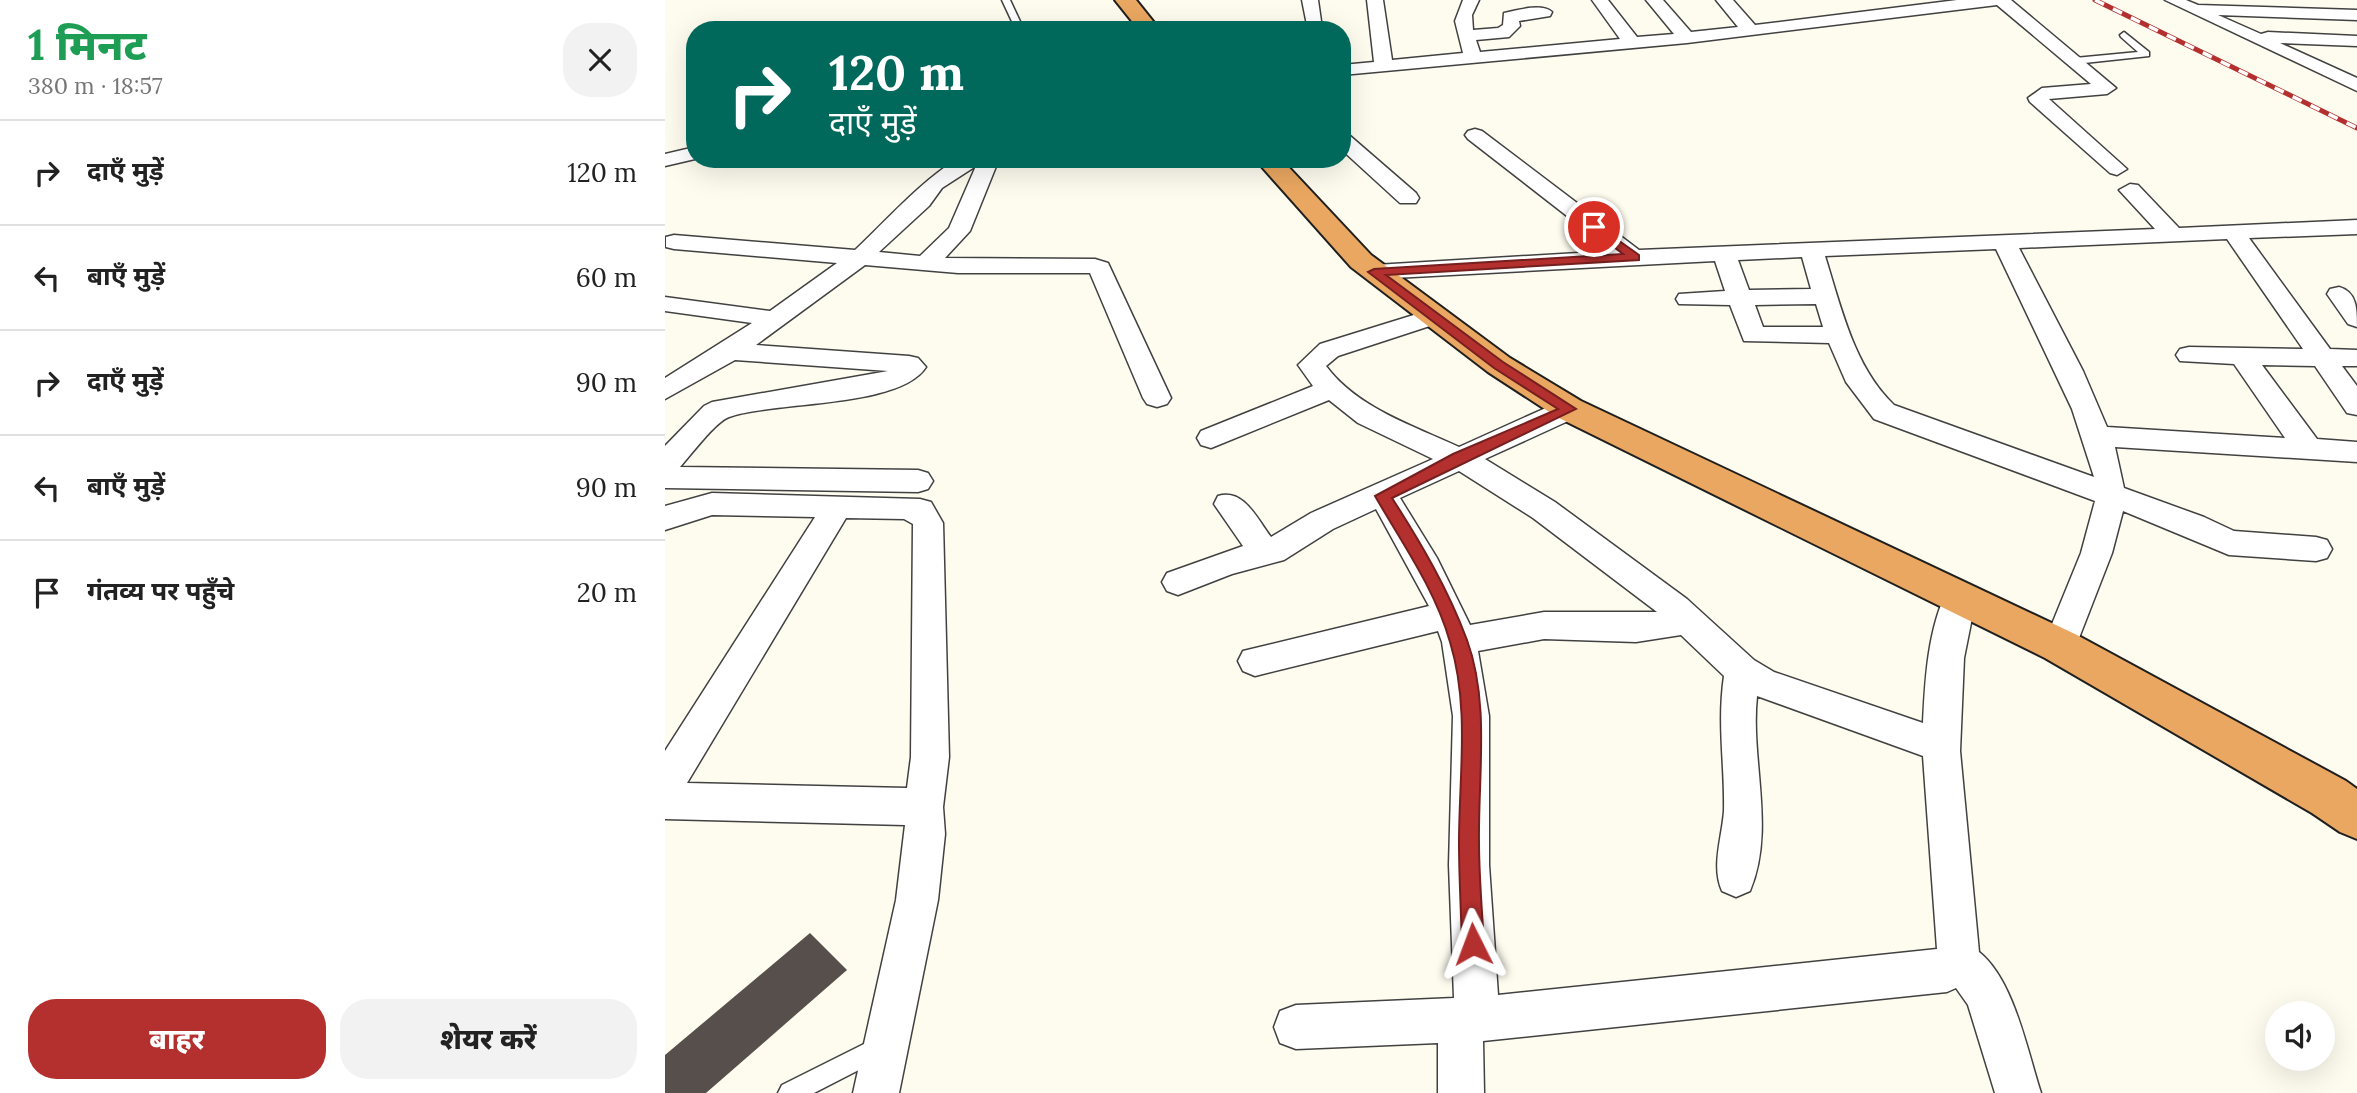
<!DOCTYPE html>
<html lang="hi">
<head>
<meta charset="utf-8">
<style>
	:root { --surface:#fff; --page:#f2f2f2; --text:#222; --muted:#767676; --line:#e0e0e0; --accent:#b4302f }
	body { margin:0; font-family:Lora,"Noto Sans Devanagari",serif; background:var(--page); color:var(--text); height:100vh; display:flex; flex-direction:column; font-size:26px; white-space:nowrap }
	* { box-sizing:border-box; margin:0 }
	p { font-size:23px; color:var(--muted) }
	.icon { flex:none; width:38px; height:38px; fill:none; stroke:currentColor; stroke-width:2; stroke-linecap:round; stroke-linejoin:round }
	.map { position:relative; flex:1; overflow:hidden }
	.details { display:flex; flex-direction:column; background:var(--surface); width:665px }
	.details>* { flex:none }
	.top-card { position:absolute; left:21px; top:21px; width:665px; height:147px; border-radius:28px; box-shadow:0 7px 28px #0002; background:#00695c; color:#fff; overflow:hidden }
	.buttons { position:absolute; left:1600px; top:1001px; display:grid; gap:14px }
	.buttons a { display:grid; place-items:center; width:70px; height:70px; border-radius:50%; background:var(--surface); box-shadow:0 7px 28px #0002; font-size:35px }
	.pin { position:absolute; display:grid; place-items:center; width:60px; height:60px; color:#fff; margin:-30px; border:4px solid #fff; border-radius:50%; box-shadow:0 2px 7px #0007 }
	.me { position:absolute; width:77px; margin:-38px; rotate:357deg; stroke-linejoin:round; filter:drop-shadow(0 0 5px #0008) }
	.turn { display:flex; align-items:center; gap:24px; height:147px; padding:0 28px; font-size:32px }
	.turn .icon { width:91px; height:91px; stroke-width:2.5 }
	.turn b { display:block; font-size:49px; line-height:60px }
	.round { display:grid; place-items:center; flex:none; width:74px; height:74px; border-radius:28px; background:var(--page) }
	.head { display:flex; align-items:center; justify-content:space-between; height:119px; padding:0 28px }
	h1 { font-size:42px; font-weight:800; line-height:52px; color:#1e9e55 }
	.button { display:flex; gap:14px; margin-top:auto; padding:14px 28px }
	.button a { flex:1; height:80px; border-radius:28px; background:var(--accent); color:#fff; font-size:28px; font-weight:800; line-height:80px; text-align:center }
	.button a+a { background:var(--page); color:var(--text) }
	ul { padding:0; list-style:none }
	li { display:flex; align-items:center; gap:21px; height:105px; padding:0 28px; border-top:2px solid var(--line) }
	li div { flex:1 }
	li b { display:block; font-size:26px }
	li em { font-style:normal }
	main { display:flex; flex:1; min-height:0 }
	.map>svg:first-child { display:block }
	.building { fill:#564f4b }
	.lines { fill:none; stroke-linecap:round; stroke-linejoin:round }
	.lane-casing { stroke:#414141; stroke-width:3 }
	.street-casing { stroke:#414141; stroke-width:3 }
	.highway-casing { stroke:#1f1f1f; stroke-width:4 }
	.lane { fill:#fff; fill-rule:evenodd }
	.street { fill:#fff; fill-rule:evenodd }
	.highway { fill:#eaa761; fill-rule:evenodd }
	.rail-casing { stroke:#b4302f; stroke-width:5 }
	.rail { stroke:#fff; stroke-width:3.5; stroke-dasharray:10; stroke-linecap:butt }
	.route { fill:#b4302f; stroke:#751f1f; stroke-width:2 }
</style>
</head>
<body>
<main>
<section class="details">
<div class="head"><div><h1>1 मिनट</h1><p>380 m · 18:57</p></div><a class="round"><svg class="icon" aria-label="close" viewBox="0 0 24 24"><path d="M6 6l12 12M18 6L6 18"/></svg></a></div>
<ul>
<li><svg class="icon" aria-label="right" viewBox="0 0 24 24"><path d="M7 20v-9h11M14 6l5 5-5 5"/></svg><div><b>दाएँ मुड़ें</b></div><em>120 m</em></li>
<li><svg class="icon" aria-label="left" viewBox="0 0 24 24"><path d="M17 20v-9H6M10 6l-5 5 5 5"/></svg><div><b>बाएँ मुड़ें</b></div><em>60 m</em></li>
<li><svg class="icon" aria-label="right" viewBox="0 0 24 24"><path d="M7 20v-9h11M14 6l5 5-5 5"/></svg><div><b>दाएँ मुड़ें</b></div><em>90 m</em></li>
<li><svg class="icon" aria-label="left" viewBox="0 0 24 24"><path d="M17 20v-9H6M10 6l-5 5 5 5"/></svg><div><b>बाएँ मुड़ें</b></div><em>90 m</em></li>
<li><svg class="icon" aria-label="arrive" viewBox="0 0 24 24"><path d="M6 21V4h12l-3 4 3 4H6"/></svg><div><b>गंतव्य पर पहुँचे</b></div><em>20 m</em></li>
</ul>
<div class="button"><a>बाहर</a><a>शेयर करें</a></div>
</section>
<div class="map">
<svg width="1692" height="1093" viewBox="0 0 1692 1093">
	<rect width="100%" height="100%" fill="#fefcef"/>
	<!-- building -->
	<path class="building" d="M145,933L182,970L41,1093H0V1055Z"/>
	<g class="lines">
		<defs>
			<path id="lane" d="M337,0H345L359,30H351Z
				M1459,32L1484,52V56L1410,64L1406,61L1410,58L1473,52L1456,37L1455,35Z
				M215,1036L223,1039L226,1047L223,1055L149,1093H113L117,1085Z"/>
			<path id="street" d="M637,0H653L656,21L654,25H642Z
				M702,0H718L727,60L798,53L790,21L798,0H814L807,15L808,30L833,28L838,25L839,13C852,10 877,3 887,12L885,16L854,21L855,26L844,37L811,40L815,52L955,39L927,0H943L972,37L1009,34L981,0H998L1026,32L1073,27L1051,0H1068L1090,25L1292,0H1346L1451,88L1442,94L1384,99L1462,169L1452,175L1445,173L1365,102L1363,98L1377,88L1426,84L1332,5L1022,43L677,75V65L709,62Z
				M1500,0H1521L1533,5L1692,10V20L1553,15L1596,34L1603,32L1692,36V46L1615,43L1692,78V91Z
				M810,129L817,131L974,250L1490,229L1454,190L1465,184L1473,185L1514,228L1692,220V234L1584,238L1665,349L1692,350V366H1677L1692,386V415L1682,413L1650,366L1597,365L1652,439L1692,442V462L1450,447L1459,488L1539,517L1569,531L1651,537L1662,540L1667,549L1662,558L1651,561L1564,555L1458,511L1447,553L1407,656L1395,660L1383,656L1378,646L1416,553L1430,501L1209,419L1181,382L1164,343L1079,341L1065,305L1014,304L1011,299L1014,294L1060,291L1050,261L710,279L702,277L698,272L702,267L710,265L947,251L803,139L800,135L803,131ZM1562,239L1638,349L1524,347L1515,349L1511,355L1515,361L1569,364L1620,438L1442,427L1418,371L1354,248ZM1331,249L1407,409L1429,477L1229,405C1189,367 1176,307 1160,256ZM1137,257L1146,289L1084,290L1073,260ZM1151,304L1158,327H1098L1090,305Z
				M677,133L684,135L751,193L754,198L751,203H735L677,150Z
				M30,147V159L0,166V154Z
				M292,159H334L305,231L280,258L430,259L443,263L506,398L502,404L492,407L482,404L478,398L425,273H293L200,265L91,345L244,356L253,358L261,367C235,408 110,401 64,417C50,422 26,455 15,467L253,470L263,473L268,481L263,489L253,492L0,488V446L39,406L47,402L223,371L70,360L0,399V378L87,323L0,311V297L105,311L172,263L9,249L1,247V237L9,235L190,250C223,219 254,183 292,159ZM311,166L284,228L255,256L214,252L264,206L277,188Z
				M1674,287C1692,292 1692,309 1692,327L1683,324L1662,294L1665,289Z
				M768,309L777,312L781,317L777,322L673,356L661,366C692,408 749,426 794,447L894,402L904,400L914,402L918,409L914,416L820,459L890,502L1022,599L1089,660L1109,672L1258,723C1260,679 1263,628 1283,589L1295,585L1307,589L1311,598L1299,658L1295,751L1314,952C1349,980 1362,1050 1376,1093H1330L1303,1005L1291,988L1282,992L818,1041L819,1093H773V1043L631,1049L615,1043L609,1027L615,1011L631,1005L789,998L784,865L788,716L777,642L773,631L590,676L578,671L573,661L578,651L764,606L711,509L668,529L619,560L567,574L513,595L502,591L497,582L502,573L578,546L549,504L553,496C579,488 592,519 606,537L646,513L768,459L693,423L664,400L546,448L536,445L532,438L536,431L648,386L633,365L655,344ZM794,471L868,518L992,612H879L805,625L772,558L735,498ZM1016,635L1059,676C1052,724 1060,765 1059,811C1057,838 1046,866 1057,891L1071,897L1085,891C1111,829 1085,760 1092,696L1258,756L1272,949L833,995L824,865V716L813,651L879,639L971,642Z
				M47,493L255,499L266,502L278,523L284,757L278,807L280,834L273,900L234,1093H188L231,900L240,825L0,819V751L150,517L47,515L0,530V506ZM181,518L239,519L248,524L246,757L242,788L22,783Z"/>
			<path id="highway" d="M450,0H471L495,30H474Z
				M590,159H616L706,255L845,358L916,401L1410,634L1681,781L1692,789V839L1675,832L1647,813L1380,658L892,417L823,372L686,267Z"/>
		</defs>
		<!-- lane casing -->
		<use href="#lane" class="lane-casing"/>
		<!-- street casing -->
		<use href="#street" class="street-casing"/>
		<!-- highway casing -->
		<use href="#highway" class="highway-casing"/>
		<!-- lane -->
		<use href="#lane" class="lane"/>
		<!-- street -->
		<use href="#street" class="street"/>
		<!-- highway -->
		<use href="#highway" class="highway"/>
		<defs>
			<path id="rail" d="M1430,0L1692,128"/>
		</defs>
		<!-- rail casing -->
		<use href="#rail" class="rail-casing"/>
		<!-- rail -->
		<use href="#rail" class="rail"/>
	</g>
	<!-- route -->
	<path class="route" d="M929,223L974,255V260L721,275L838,362L911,409L727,498C756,543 783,589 802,640C825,703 813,776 814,842C814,876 817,910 819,944L816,951L808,954L800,951L797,944C796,910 794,876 794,843C794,776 805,707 785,642C770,589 737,543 710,496L788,454L893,409L829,368L703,272L709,269L958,254L925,229V224Z"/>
</svg>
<div class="buttons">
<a><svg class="icon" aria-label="sound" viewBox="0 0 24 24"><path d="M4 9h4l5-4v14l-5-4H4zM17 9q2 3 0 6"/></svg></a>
</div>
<div class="pin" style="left:929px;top:227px;background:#d93025"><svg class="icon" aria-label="arrive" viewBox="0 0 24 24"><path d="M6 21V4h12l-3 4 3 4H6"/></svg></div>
<svg class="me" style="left:808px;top:944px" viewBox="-20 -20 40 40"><path d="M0-17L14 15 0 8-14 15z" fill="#b4302f" stroke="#fff" stroke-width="4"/></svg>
<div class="top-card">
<div class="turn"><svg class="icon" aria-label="right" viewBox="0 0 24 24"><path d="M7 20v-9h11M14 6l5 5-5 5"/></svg><div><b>120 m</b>दाएँ मुड़ें</div></div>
</div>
</div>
</main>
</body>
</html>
